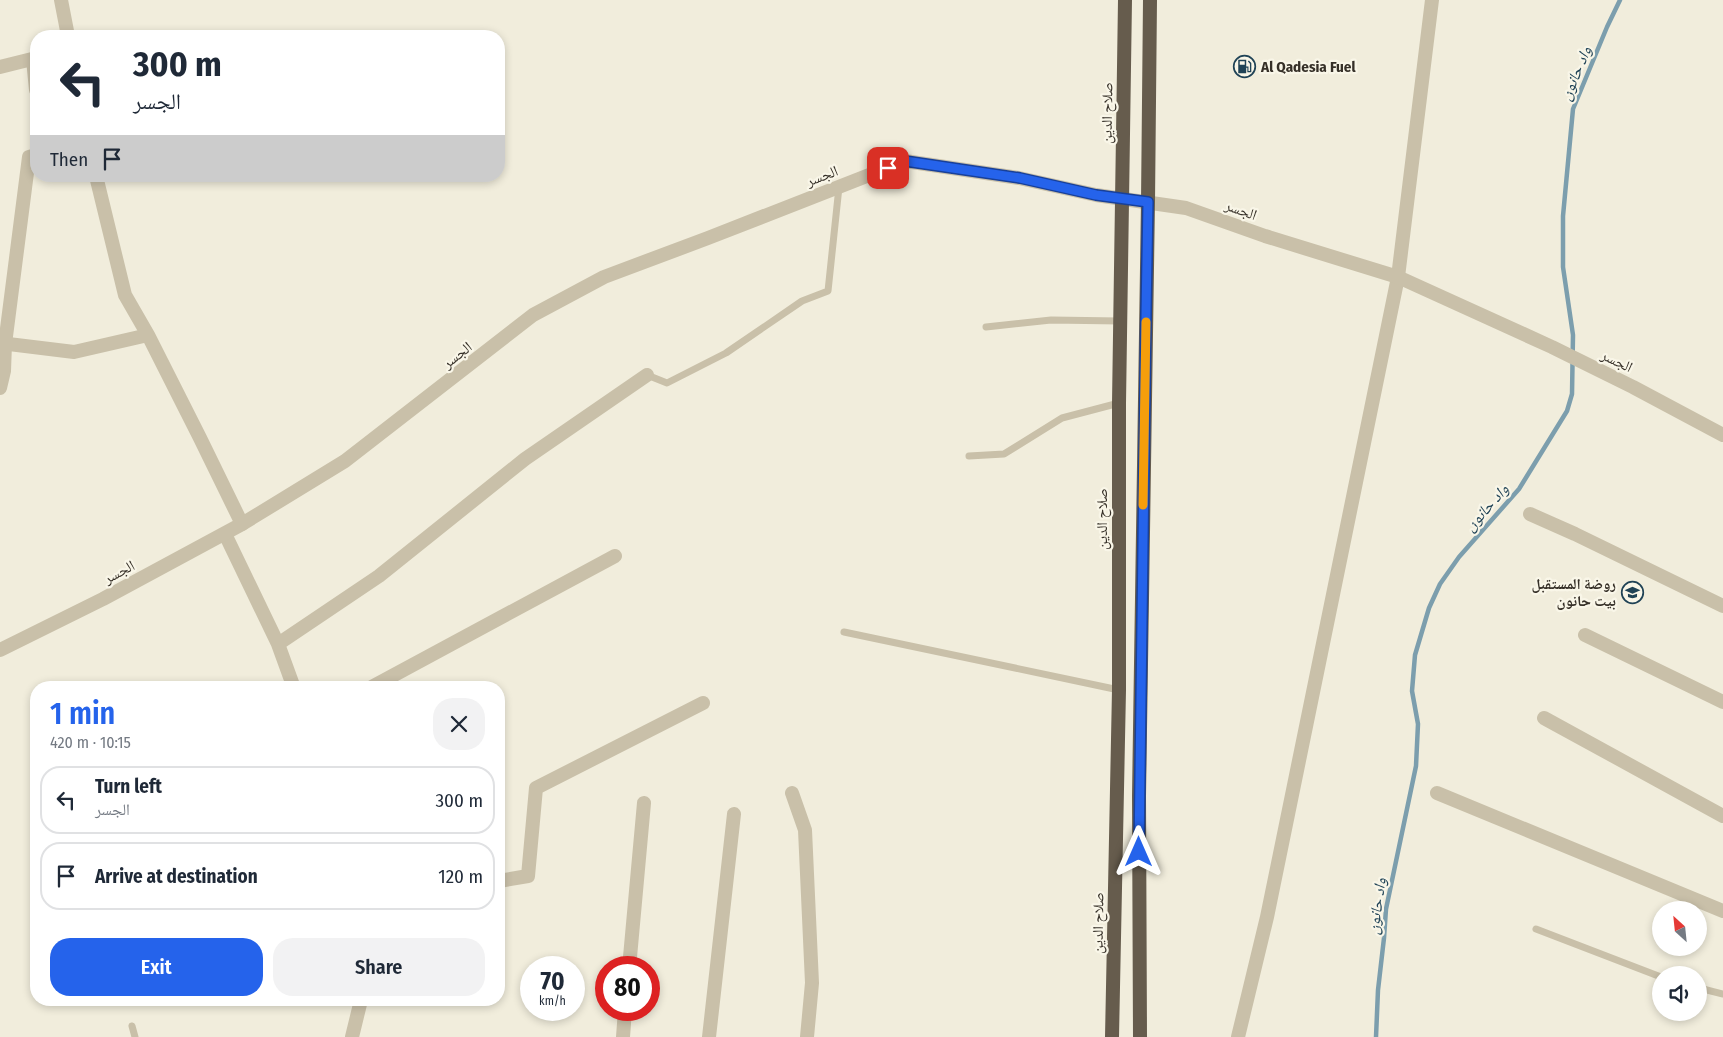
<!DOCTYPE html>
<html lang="en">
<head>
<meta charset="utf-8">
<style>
	:root { --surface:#fff; --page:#f2f2f3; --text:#1f2937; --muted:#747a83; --line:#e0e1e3; --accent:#2563eb }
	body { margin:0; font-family:"Fira Sans Condensed","Noto Naskh Arabic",sans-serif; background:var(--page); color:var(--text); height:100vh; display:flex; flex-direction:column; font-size:19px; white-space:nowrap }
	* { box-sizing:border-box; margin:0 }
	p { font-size:16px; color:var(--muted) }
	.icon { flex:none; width:28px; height:28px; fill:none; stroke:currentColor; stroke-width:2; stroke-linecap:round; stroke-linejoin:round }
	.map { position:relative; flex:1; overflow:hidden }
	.side { position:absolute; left:30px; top:681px; width:475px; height:325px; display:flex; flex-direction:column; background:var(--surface); border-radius:20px; box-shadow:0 2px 8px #0003 }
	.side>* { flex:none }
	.guide { position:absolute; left:30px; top:30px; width:475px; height:152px; border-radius:20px; box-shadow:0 2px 8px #0003; background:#fff; color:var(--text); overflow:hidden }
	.needle { width:32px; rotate:333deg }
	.tools { position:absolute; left:1652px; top:901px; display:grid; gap:10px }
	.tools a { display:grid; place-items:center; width:55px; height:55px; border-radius:50%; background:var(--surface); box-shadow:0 2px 8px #0003; font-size:25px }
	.speed { position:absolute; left:520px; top:956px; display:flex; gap:10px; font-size:25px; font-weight:700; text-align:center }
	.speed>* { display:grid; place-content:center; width:65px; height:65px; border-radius:50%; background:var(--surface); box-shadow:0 2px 8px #0003; line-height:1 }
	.speed small { font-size:12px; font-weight:400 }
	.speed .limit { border:8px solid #d22; background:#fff; color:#111 }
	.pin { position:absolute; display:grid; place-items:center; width:42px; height:42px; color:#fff; margin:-21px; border-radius:10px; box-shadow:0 2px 8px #0006 }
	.me { position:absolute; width:55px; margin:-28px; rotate:0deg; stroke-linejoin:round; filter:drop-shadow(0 0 4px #0008) }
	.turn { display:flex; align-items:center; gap:18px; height:105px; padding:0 20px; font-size:22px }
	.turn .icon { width:65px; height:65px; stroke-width:2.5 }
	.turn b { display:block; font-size:35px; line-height:42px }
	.then { display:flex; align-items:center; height:48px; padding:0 20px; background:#0003; gap:10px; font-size:19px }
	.round { display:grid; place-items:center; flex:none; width:52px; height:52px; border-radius:20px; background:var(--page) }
	.overview { display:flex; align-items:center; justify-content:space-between; height:85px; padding:0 20px }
	h1 { font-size:30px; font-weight:600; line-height:38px; color:var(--accent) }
	.button { display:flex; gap:10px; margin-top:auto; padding:10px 20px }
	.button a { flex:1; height:58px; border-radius:20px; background:var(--accent); color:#fff; font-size:20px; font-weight:600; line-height:58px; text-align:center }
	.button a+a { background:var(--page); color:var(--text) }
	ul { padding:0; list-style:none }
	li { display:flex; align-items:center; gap:15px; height:68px; margin:0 10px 8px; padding:0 10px; border:2px solid var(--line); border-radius:20px }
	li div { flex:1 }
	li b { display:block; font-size:19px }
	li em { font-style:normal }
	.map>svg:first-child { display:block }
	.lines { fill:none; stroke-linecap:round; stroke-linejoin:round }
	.stream { stroke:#7c9ead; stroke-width:4.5 }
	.service { stroke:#c9c0a9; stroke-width:7 }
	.minor { stroke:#c9c0a9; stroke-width:14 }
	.tertiary { stroke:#c9c0a9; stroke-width:14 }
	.trunk { stroke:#665c4d; stroke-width:14 }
	.route-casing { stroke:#184099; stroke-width:12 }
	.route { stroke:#2563eb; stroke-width:9 }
	.slow { stroke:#f59e0b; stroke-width:9 }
	.labels { text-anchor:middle; stroke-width:4.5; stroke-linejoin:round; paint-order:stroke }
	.poi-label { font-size:15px; font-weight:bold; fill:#363028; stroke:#f9f6e8; text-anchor:start }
	.street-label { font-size:15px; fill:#363028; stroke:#f9f6e8 }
	.water-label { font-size:16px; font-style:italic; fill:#204356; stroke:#f9f6e8 }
</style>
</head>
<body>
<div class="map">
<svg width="1723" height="1037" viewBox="0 0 1723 1037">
	<rect width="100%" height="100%" fill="#f1eddc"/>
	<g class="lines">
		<!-- stream -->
		<path class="stream" d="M1376,1037L1378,990L1384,938L1386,909L1416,766L1418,724L1412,691L1415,655L1429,608L1440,584L1459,557L1519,489L1567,411L1572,394L1573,335L1563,267V216L1573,109L1607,27L1620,0"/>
		<!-- service -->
		<path class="service" d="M986,327L1051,320L1120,321
			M647,375L667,383L726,353L802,301L828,291L839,187
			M969,456L1004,454L1062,418L1119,403
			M844,632L1119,690
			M1536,929L1661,977
			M1699,988L1723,994
			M132,1026L135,1037"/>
		<!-- minor -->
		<path class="minor" d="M61,0L68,36
			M33,59L36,90
			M0,67L36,58
			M96,176L125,295L148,335L200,438L242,524
			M0,343L74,352L148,335
			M0,388L4,371L5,344L29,157L36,155
			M1530,514L1575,534L1723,606
			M225,534L278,644L294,688
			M1585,635L1723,702
			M278,644L379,576L525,459L647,375
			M370,688L615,556
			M1544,718L1723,816
			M792,793L805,830L812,983L807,1037
			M1437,793L1723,911
			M499,881L528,876L536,788L703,703
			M629,968L644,803
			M352,1037L361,1000
			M623,1037L625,1010
			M709,1037L734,814
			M1238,1037L1267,917L1398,277L1432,0"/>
		<!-- tertiary -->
		<path class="tertiary" d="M0,650L103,599L242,524L345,461L533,315L604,277L708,238L905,161L1019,178L1096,195L1186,208L1265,236L1398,277L1552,347L1633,387L1723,435"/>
		<!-- trunk -->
		<path class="trunk" d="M1112,1037L1119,690V403L1125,0
			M1140,1037L1139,796L1148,202L1150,0"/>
	</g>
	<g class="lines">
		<defs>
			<path id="route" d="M888,168L905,161L1020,178L1096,195L1148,202L1146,313L1139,852"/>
		</defs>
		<!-- route casing -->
		<use href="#route" class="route-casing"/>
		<!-- route -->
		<use href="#route" class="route"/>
		<!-- slow -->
		<path class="slow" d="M1143,505L1146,322"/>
	</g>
	<!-- icons -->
	<defs>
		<symbol id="fuel-ring" viewBox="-11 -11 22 22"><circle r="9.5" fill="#f9f6e8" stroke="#204356" stroke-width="1.5"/><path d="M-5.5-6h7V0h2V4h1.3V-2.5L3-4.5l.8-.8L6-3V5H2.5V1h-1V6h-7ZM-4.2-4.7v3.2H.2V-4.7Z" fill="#204356"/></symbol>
		<symbol id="school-ring" viewBox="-11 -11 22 22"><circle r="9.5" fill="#f9f6e8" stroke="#204356" stroke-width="1.5"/><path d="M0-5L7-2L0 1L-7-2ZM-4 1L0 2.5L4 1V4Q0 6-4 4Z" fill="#204356"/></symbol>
	</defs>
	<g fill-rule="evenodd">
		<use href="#fuel-ring" x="1232" y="54" width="25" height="25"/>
		<use href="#school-ring" x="1620" y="580" width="25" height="25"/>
	</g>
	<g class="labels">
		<!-- poi labels -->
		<g class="poi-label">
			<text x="1261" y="72">Al Qadesia Fuel</text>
			<text x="1616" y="589" text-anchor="end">روضة المستقبل<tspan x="1616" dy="17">بيت حانون</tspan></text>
		</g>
		<!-- street labels -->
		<g class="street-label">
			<text transform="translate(1107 113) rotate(-89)" y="5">صلاح الدين</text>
			<text transform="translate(822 176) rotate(-21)" y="5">الجسر</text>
			<text transform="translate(1241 210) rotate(20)" y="5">الجسر</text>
			<text transform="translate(457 355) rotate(-38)" y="5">الجسر</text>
			<text transform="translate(1617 361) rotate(26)" y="5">الجسر</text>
			<text transform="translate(1102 519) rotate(-90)" y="5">صلاح الدين</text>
			<text transform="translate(119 572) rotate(-28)" y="5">الجسر</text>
			<text transform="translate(1098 923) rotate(-89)" y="5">صلاح الدين</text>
		</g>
		<!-- water labels -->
		<g class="water-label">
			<text transform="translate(1575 73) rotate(-67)" y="6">واد حانون</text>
			<text transform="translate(1486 507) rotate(-48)" y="6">واد حانون</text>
			<text transform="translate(1376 906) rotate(-82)" y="6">واد حانون</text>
		</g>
	</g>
</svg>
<div class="tools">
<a><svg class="needle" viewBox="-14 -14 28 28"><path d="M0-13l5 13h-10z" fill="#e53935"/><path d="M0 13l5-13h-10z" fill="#747a83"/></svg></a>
<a><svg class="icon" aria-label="sound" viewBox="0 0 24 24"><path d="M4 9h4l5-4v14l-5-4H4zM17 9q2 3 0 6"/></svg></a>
</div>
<div class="speed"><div>70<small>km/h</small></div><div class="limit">80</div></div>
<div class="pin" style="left:888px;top:168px;background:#d93025"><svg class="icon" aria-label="arrive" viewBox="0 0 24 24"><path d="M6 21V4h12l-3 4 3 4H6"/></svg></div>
<svg class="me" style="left:1139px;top:852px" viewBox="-20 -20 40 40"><path d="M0-17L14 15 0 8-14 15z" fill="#2563eb" stroke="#fff" stroke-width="4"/></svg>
<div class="guide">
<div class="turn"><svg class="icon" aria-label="left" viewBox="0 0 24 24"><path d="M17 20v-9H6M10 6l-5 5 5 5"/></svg><div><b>300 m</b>الجسر</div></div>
<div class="then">Then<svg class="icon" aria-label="arrive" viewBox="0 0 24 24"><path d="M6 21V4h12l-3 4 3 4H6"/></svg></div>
</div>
<section class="side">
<div class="overview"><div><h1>1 min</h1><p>420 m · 10:15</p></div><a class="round"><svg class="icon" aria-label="close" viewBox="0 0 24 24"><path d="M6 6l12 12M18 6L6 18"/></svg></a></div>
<ul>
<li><svg class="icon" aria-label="left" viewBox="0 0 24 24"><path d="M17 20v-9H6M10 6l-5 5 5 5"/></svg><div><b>Turn left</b><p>الجسر</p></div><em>300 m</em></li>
<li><svg class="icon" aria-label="arrive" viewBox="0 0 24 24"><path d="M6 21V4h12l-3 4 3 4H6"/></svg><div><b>Arrive at destination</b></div><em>120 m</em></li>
</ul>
<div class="button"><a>Exit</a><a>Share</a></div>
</section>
</div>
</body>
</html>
